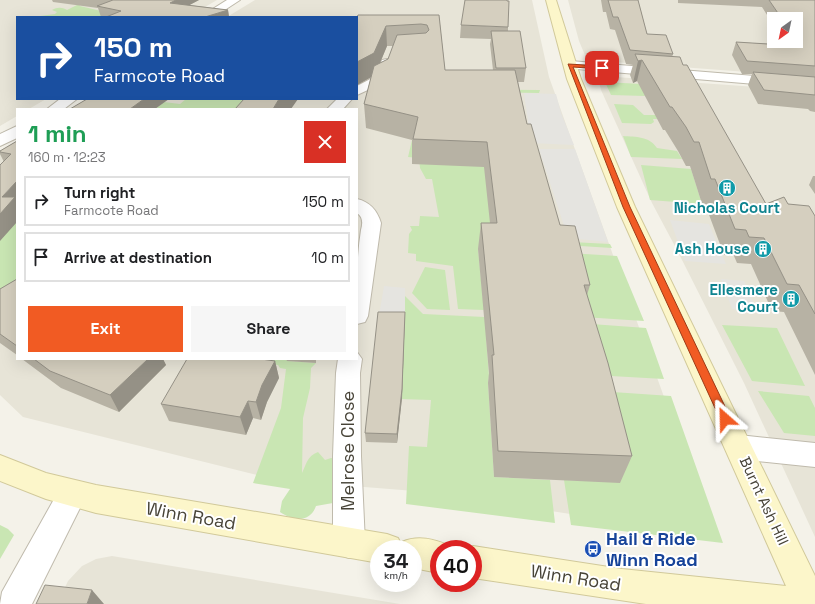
<!DOCTYPE html>
<html lang="en">
<head>
<meta charset="utf-8">
<style>
	:root { --surface:#fff; --page:#f6f6f6; --text:#202124; --muted:#757577; --line:#e0e0e0; --accent:#f15b23 }
	body { margin:0; font-family:"Space Grotesk",sans-serif; background:var(--page); color:var(--text); height:100vh; display:flex; flex-direction:column; font-size:15px; white-space:nowrap }
	* { box-sizing:border-box; margin:0 }
	p { font-size:13px; color:var(--muted) }
	.icon { flex:none; width:22px; height:22px; fill:none; stroke:currentColor; stroke-width:2; stroke-linecap:round; stroke-linejoin:round }
	.map { position:relative; flex:1; overflow:hidden }
	.drawer { position:absolute; left:16px; top:108px; width:342px; height:252px; display:flex; flex-direction:column; background:var(--surface); border-radius:0px; box-shadow:0 4px 16px #0002 }
	.drawer>* { flex:none }
	.guide { position:absolute; left:16px; top:16px; width:342px; height:84px; border-radius:0px; box-shadow:0 4px 16px #0002; background:#1a4fa0; color:#fff; overflow:hidden }
	.needle { width:26px; rotate:213deg }
	.controls { position:absolute; left:767px; top:12px; display:grid; gap:8px }
	.controls a { display:grid; place-items:center; width:36px; height:36px; border-radius:0px; background:var(--surface); box-shadow:0 4px 16px #0002; font-size:20px }
	.speed { position:absolute; left:370px; top:540px; display:flex; gap:8px; font-size:20px; font-weight:700; text-align:center }
	.speed>* { display:grid; place-content:center; width:52px; height:52px; border-radius:50%; background:var(--surface); box-shadow:0 4px 16px #0002; line-height:1 }
	.speed small { font-size:10px; font-weight:400 }
	.speed .limit { border:6px solid #d22; background:#fff; color:#111 }
	.pin { position:absolute; display:grid; place-items:center; width:34px; height:34px; color:#fff; margin:-17px; border-radius:8px; box-shadow:0 2px 6px #0006 }
	.me { position:absolute; width:44px; margin:-22px; rotate:335deg; stroke-linejoin:round; filter:drop-shadow(0 0 3px #0008) }
	.turn { display:flex; align-items:center; gap:14px; height:84px; padding:0 12px; font-size:18px }
	.turn .icon { width:52px; height:52px; stroke-width:2.5 }
	.turn b { display:block; font-size:28px; line-height:34px }
	.round { display:grid; place-items:center; flex:none; width:42px; height:42px; border-radius:0px; background:var(--page) }
	.head { display:flex; align-items:center; justify-content:space-between; height:68px; padding:0 12px }
	h1 { font-size:24px; font-weight:800; line-height:30px; color:#1e9e55 }
	.cta { display:flex; gap:8px; margin-top:auto; padding:8px 12px }
	.cta a { flex:1; height:46px; border-radius:0px; background:var(--accent); color:#fff; font-size:16px; font-weight:800; line-height:46px; text-align:center }
	.cta a+a { background:var(--page); color:var(--text) }
	ul { padding:0; list-style:none }
	li { display:flex; align-items:center; gap:12px; height:50px; margin:0 8px 6px; padding:0 4px; border:2px solid var(--line); border-radius:0px }
	li div { flex:1 }
	li b { display:block; font-size:15px }
	li em { font-style:normal }
	.map>svg:first-child { display:block }
	.residential { fill:#e7e4d7; fill-rule:evenodd }
	.green { fill:#c9e6b3 }
	.parking { fill:#e5e4e0 }
	.lines { fill:none; stroke-linecap:round; stroke-linejoin:round }
	.street-casing { stroke:#bfbaac; stroke-width:2 }
	.secondary-casing { stroke:#d1c99a; stroke-width:2 }
	.street { fill:#fff; fill-rule:evenodd }
	.secondary { fill:#fcf6ca; fill-rule:evenodd }
	.wall { fill:#b7b2a4; fill-rule:evenodd }
	.shaded-wall { fill:#959186 }
	.building { fill:#d5cfbf; stroke:#959186 }
	.route { fill:#f15b23; stroke:#9d3b17 }
	.labels { text-anchor:middle; stroke-width:4; stroke-linejoin:round; paint-order:stroke }
	.culture-label { font-size:15px; font-weight:bold; fill:#0d838f; stroke:#fff; text-anchor:end }
	.street-label { font-size:15px; fill:#474337; stroke:#fff }
	.near-street-label { font-size:18px; fill:#474337; stroke:#fff }
	.near-transit-label { font-size:18px; font-weight:bold; fill:#164399; stroke:#fff; text-anchor:start }
</style>
</head>
<body>
<div class="map">
<svg width="815" height="604" viewBox="0 0 815 604">
	<rect width="100%" height="100%" fill="#f4f2e9"/>
	<!-- residential -->
	<path class="residential" d="M0,0H217L188,17H17V99H46L29,109H17V116L0,126Z
		M255,0H532L549,77L714,536L427,492L277,480L23,417L0,395V151L17,144V359H357V109H79L95,99H357V17H227Z
		M568,0H815V77L587,60L579,41ZM774,19H796V41H774Z
		M601,76L815,91V537L744,383L677,250L652,203L601,90L598,78Z
		M112,556L400,604H57L68,581L82,566L96,559Z"/>
	<!-- green -->
	<path class="green" d="M79,4L80,6L126,17H33L55,14L57,12L52,10C57,7 62,7 67,10Z
		M605,82L641,84L645,96L611,95Z
		M440,89L540,90L539,93L478,92L552,241L610,244L612,248L533,243L478,249L484,310L458,309L453,266L416,261V254L408,253L409,234L412,230L410,226H419L420,216L439,217L432,179H426L420,168L419,158L408,157L412,140Z
		M186,99H252L245,109H155L164,102L180,104Z
		M614,104L633,105L644,115H656L657,119H653L654,122L651,124L622,123Z
		M623,136C636,137 649,136 657,148L677,151L682,159L631,157Z
		M641,165L691,169L702,204L650,200Z
		M17,207V302L0,313V225Z
		M569,253L617,256L644,321L583,317Z
		M425,267L445,270L450,310L427,309L412,293Z
		M405,296L423,314L523,319L646,328L664,379L593,375L526,337H486L489,376L488,383L494,477L550,480L555,523L406,504L409,446L427,447L431,400L400,399Z
		M722,325L777,328L805,386L752,381Z
		M269,359H288V361L316,363L311,368L310,388L303,418L302,473C306,465 307,456 318,452L325,460L331,458L339,459L333,503L316,506C310,523 293,521 280,512L282,501L290,489L253,483L281,408L286,369L280,368L278,365L267,364Z
		M598,391L671,396L723,543L571,525L564,480L620,482Z
		M758,391L809,396L815,408V436L784,433Z
		M0,525L8,529L14,535L0,559Z"/>
	<!-- parking -->
	<path class="parking" d="M524,93L556,94L561,113L574,145L531,143Z
		M539,149H575L608,242L568,238Z
		M670,220L709,224L726,264L685,261Z
		M721,279L744,281L757,311L732,309Z
		M384,286L405,288V322L378,321Z"/>
	<g class="lines">
		<defs>
			<path id="street" d="M227,0H240L214,17H200Z
				M387,59L392,60L393,63L387,81L357,95V86L376,76L382,60Z
				M570,61L815,81V89L565,68L564,65L565,62Z
				M60,99H77L64,109H47Z
				M337,99H352L343,109H327Z
				M17,126V138L0,146V134Z
				M357,199C370,202 377,210 381,223L368,316L365,322L357,324C357,292 356,261 361,230C363,223 363,217 357,213Z
				M357,352L362,359L360,373L361,456L365,543L360,554L349,558L338,554L333,543V456L336,373L338,359H357Z
				M739,435L815,443V467L739,459L729,455L725,447L729,439Z
				M72,481L82,485L87,494L32,604H0L2,592L62,485Z"/>
			<path id="secondary" d="M546,0H556L581,79L635,207L815,576V604H646L473,578V549H466L473,546L622,569L786,586L617,207L567,79Z
				M0,455L46,473L96,485L387,534L398,538L401,544L402,542C418,535 434,539 450,546L452,549H439V573L413,568V549H379V563L96,513L46,499L0,481Z"/>
		</defs>
		<!-- street casing -->
		<use href="#street" class="street-casing"/>
		<!-- secondary casing -->
		<use href="#secondary" class="secondary-casing"/>
		<!-- street -->
		<use href="#street" class="street"/>
		<!-- secondary -->
		<use href="#secondary" class="secondary"/>
	</g>
	<!-- wall -->
	<path class="wall" d="M52,0H199L189,5L228,10L229,17H101L98,8L53,2Z
		M601,0H638L647,34L673,54L672,57L683,65L766,204H788L815,216V375L784,312L772,311L751,264L737,263L734,256L724,255L705,204H702L690,166H686L678,151L665,130H663L637,81L633,83L630,75L633,65L626,64L615,30L610,29L606,12H603Z
		M678,0H815V112L810,111L808,109L758,104L748,85L752,74H742L732,55L736,42L786,45L783,41H796V19H774V26L762,7L678,3Z
		M439,15L445,70H493L490,44L491,39L460,38L461,25L508,27V31L526,68L524,82H518L527,124L560,225L590,285L587,295L632,456L620,483L494,477L488,383L489,373L478,249L481,223H490L484,167L412,164V140L366,128L364,104L371,77L357,85V17ZM387,46H393L388,59L380,63Z
		M17,141V222L4,162L0,154V151Z
		M813,176H815V194L809,185Z
		M17,279V355L0,343V289Z
		M405,312L402,398L397,443L366,442L365,433Z
		M22,359H163L166,365L119,412L61,388Z
		M286,359H316V363L287,361Z
		M275,361L279,378L267,402L261,420L253,418L246,435L169,421L161,404Z"/>
	<!-- shaded-wall -->
	<path class="shaded-wall" d="M176,0H199L173,14L170,3Z
		M228,10L229,17H205Z
		M386,26L387,46L375,75L357,85V62Z
		M642,60L637,81L633,83L638,61Z
		M144,99H169L155,109H130Z
		M279,99H298L291,109H273Z
		M17,181V222L0,241V214L2,197Z
		M405,312L402,398L397,443V434Z
		M148,359H163L166,365L119,412L110,395Z
		M275,361L279,378L267,402L261,420L256,402L262,385Z
		M248,401L253,418L246,435L240,417Z
		M92,590L104,604H87Z"/>
	<!-- building -->
	<path class="building" d="M113,0H176L170,3L228,10L205,17H106L121,11L97,6Z
		M465,0H507V1H509L508,27L461,25Z
		M608,0H638L647,34L666,35L673,54L630,50L618,17H613Z
		M769,0H815V66L747,61L736,42L800,46L796,41V19H782Z
		M358,15H439L445,70H515L527,124H531L560,225L575,226L590,285H584L608,363L632,456L498,451L492,355H494L481,223H497L487,142L413,139L418,117L364,104L374,66L388,59L397,35L426,33L429,30L427,25L421,24L386,26L374,53L357,62V17Z
		M491,31H520L526,68H496Z
		M635,54L680,57L683,65H687L766,204L784,197L788,204L809,206L815,216V314L799,285L787,284L764,238L749,237L746,230L735,229L715,179H711L699,142H694L686,127L672,107H670L642,60L638,61Z
		M753,72L815,77V95L764,90Z
		M87,99H144L130,109H70Z
		M244,99H279L273,109H235Z
		M17,141V181L2,197H15L0,214V165L11,154L0,152V151Z
		M17,279V346L0,334V289Z
		M378,312H405L402,389L397,434L365,433Z
		M34,359H148L110,395L50,371Z
		M187,359H261L275,361L262,385L256,402L248,401L240,417L161,404Z
		M45,585L92,590L87,604H36Z"/>
	<!-- route -->
	<path class="route" d="M568,64L602,66L605,68L602,69L573,67L630,207L731,419L729,422L725,423L722,422L720,419L623,207Z"/>
	<!-- icons -->
	<defs>
		<symbol id="building-disc" viewBox="-11 -11 22 22"><circle r="9.5" fill="#0f9aa8" stroke="#fff"/><path d="M-4-6H4V6H1V3H-1V6H-4ZM-2.5-4.3h1.7v1.8h-1.7ZM.8-4.3h1.7v1.8H.8ZM-2.5-1h1.7V.8h-1.7ZM.8-1h1.7V.8H.8Z" fill="#fff"/></symbol>
		<symbol id="bus-disc" viewBox="-11 -11 22 22"><circle r="9.5" fill="#1a4fb4" stroke="#fff"/><path d="M-5-6H5V4H4V6H2V4H-2V6H-4V4H-5ZM-3.5-4V0h7V-4ZM-3.5 1.2v1.5H-2V1.2ZM2 1.2v1.5H3.5V1.2Z" fill="#fff"/></symbol>
	</defs>
	<g fill-rule="evenodd">
		<use href="#building-disc" x="717" y="178" width="20" height="20"/>
		<use href="#building-disc" x="753" y="239" width="20" height="20"/>
		<use href="#building-disc" x="781" y="289" width="20" height="20"/>
		<use href="#bus-disc" x="583" y="539" width="20" height="20"/>
	</g>
	<g class="labels">
		<!-- culture labels -->
		<g class="culture-label">
			<text x="727" y="213" text-anchor="middle">Nicholas Court</text>
			<text x="750" y="254">Ash House</text>
			<text x="778" y="295">Ellesmere<tspan x="778" dy="17">Court</tspan></text>
		</g>
		<!-- street labels -->
		<g class="street-label">
			<text transform="translate(764 501) rotate(65)" y="5">Burnt Ash Hill</text>
		</g>
		<!-- near-street labels -->
		<g class="near-street-label">
			<text transform="translate(348 451) rotate(-90)" y="6">Melrose Close</text>
			<text transform="translate(191 516) rotate(10)" y="6">Winn Road</text>
			<text transform="translate(576 578) rotate(9)" y="6">Winn Road</text>
		</g>
		<!-- near-transit labels -->
		<g class="near-transit-label">
			<text x="606" y="545">Hail &amp; Ride<tspan x="606" dy="21">Winn Road</tspan></text>
		</g>
	</g>
</svg>
<div class="controls">
<a><svg class="needle" viewBox="-14 -14 28 28"><path d="M0-13l5 13h-10z" fill="#e53935"/><path d="M0 13l5-13h-10z" fill="#757577"/></svg></a>
</div>
<div class="speed"><div>34<small>km/h</small></div><div class="limit">40</div></div>
<div class="pin" style="left:602px;top:68px;background:#d93025"><svg class="icon" aria-label="arrive" viewBox="0 0 24 24"><path d="M6 21V4h12l-3 4 3 4H6"/></svg></div>
<svg class="me" style="left:725px;top:419px" viewBox="-20 -20 40 40"><path d="M0-17L14 15 0 8-14 15z" fill="#f15b23" stroke="#fff" stroke-width="4"/></svg>
<div class="guide">
<div class="turn"><svg class="icon" aria-label="right" viewBox="0 0 24 24"><path d="M7 20v-9h11M14 6l5 5-5 5"/></svg><div><b>150 m</b>Farmcote Road</div></div>
</div>
<section class="drawer">
<div class="head"><div><h1>1 min</h1><p>160 m · 12:23</p></div><a class="round" style="background:#d93025;color:#fff"><svg class="icon" aria-label="close" viewBox="0 0 24 24"><path d="M6 6l12 12M18 6L6 18"/></svg></a></div>
<ul>
<li><svg class="icon" aria-label="right" viewBox="0 0 24 24"><path d="M7 20v-9h11M14 6l5 5-5 5"/></svg><div><b>Turn right</b><p>Farmcote Road</p></div><em>150 m</em></li>
<li><svg class="icon" aria-label="arrive" viewBox="0 0 24 24"><path d="M6 21V4h12l-3 4 3 4H6"/></svg><div><b>Arrive at destination</b></div><em>10 m</em></li>
</ul>
<div class="cta"><a>Exit</a><a>Share</a></div>
</section>
</div>
</body>
</html>
